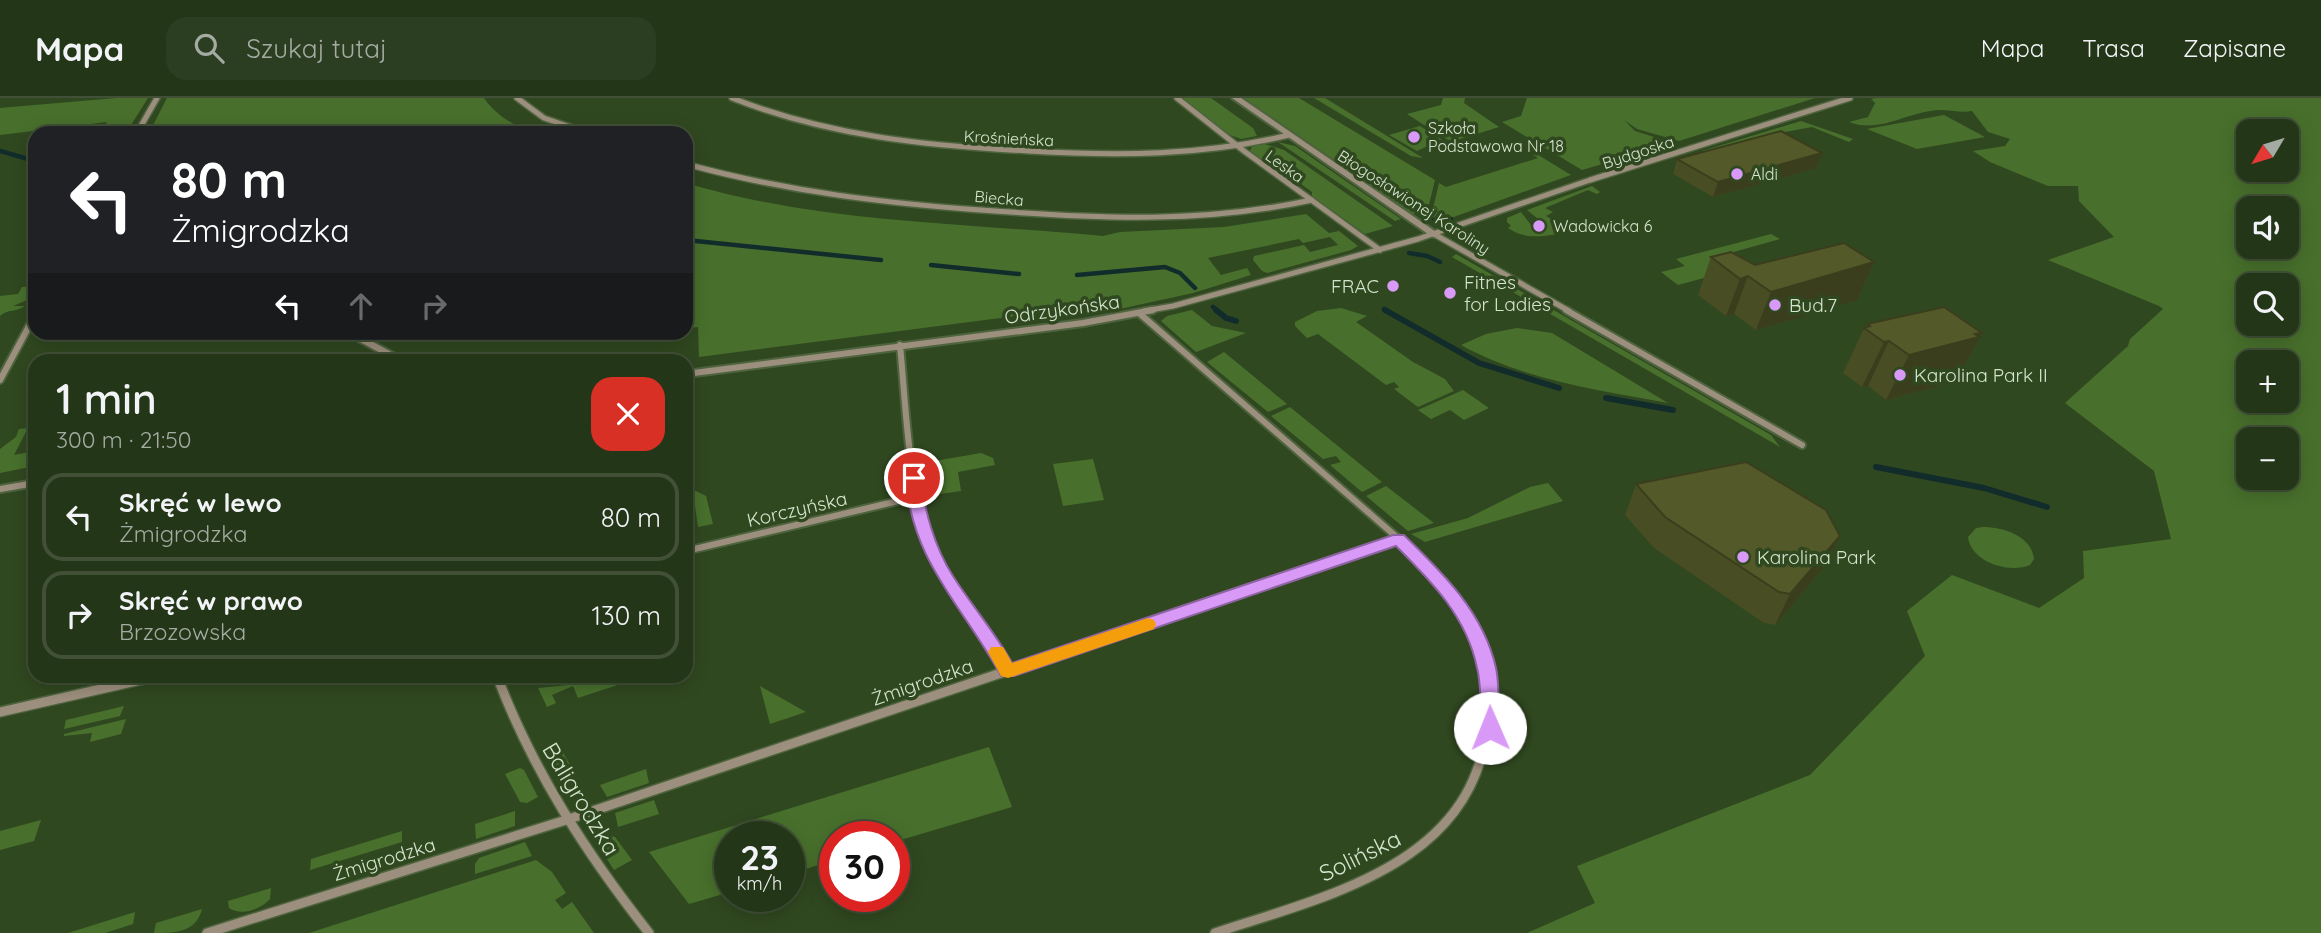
<!DOCTYPE html>
<html lang="pl">
<head>
<meta charset="utf-8">
<style>
	:root { --surface:#243618; --page:#2c3e21; --text:#f1f3f6; --muted:#a3aba2; --line:#415037 }
	body { margin:0; font-family:Quicksand,sans-serif; background:var(--page); color:var(--text); height:100vh; display:flex; flex-direction:column; font-size:26px; white-space:nowrap }
	* { box-sizing:border-box; margin:0 }
	p { font-size:23px; color:var(--muted) }
	.icon { flex:none; width:38px; height:38px; fill:none; stroke:currentColor; stroke-width:2; stroke-linecap:round; stroke-linejoin:round }
	.map { position:relative; flex:1; overflow:hidden }
	.sheet { position:absolute; left:28px; top:256px; width:665px; height:329px; display:flex; flex-direction:column; background:var(--surface); border-radius:21px; box-shadow:0 4px 18px #0003,0 0 0 2px var(--line) }
	.sheet>* { flex:none }
	.hud { position:absolute; left:28px; top:28px; width:665px; height:214px; border-radius:21px; box-shadow:0 4px 18px #0003,0 0 0 2px var(--line); background:#202124; color:#fff; overflow:hidden }
	.needle { width:46px; rotate:232deg }
	.controls { position:absolute; left:2236px; top:21px; display:grid; gap:14px }
	.controls a { display:grid; place-items:center; width:63px; height:63px; border-radius:14px; background:var(--surface); box-shadow:0 4px 18px #0003,0 0 0 2px var(--line); font-size:35px }
	.speed { position:absolute; left:714px; top:723px; display:flex; gap:14px; font-size:35px; font-weight:700; text-align:center }
	.speed>* { display:grid; place-content:center; width:91px; height:91px; border-radius:50%; background:var(--surface); box-shadow:0 4px 18px #0003,0 0 0 2px var(--line); line-height:1 }
	.speed small { font-size:18px; font-weight:400 }
	.speed .limit { border:10px solid #d22; background:#fff; color:#111 }
	.pin { position:absolute; display:grid; place-items:center; width:60px; height:60px; color:#fff; margin:-30px; border:4px solid #fff; border-radius:50%; box-shadow:0 2px 7px #0007 }
	.me { position:absolute; width:77px; margin:-38px; rotate:359deg; stroke-linejoin:round; filter:drop-shadow(0 0 5px #0008) }
	.turn { display:flex; align-items:center; gap:24px; height:147px; padding:0 28px; font-size:32px }
	.turn .icon { width:91px; height:91px; stroke-width:2.5 }
	.turn b { display:block; font-size:49px; line-height:60px }
	.lanes { display:flex; align-items:center; height:66px; padding:0 28px; background:#0003; justify-content:center; gap:35px; direction:ltr }
	.lanes .off { opacity:.35 }
	.round { display:grid; place-items:center; flex:none; width:74px; height:74px; border-radius:21px; background:var(--page) }
	.headline { display:flex; align-items:center; justify-content:space-between; height:119px; padding:0 28px }
	h1 { font-size:42px; font-weight:600; line-height:52px }
	ul { padding:0; list-style:none }
	li { display:flex; align-items:center; gap:21px; height:88px; margin:0 14px 10px; padding:0 14px; border:4px solid var(--line); border-radius:21px }
	li div { flex:1 }
	li b { display:block; font-size:26px }
	li em { font-style:normal }
	header { display:flex; align-items:center; gap:42px; box-sizing:border-box; height:98px; padding:0 35px; background:var(--surface); border-bottom:2px solid var(--line) }
	header strong { font-size:33px }
	nav { display:flex; gap:38px; margin-inline-start:auto; font-size:24px }
	.search { width:490px; height:63px; background:var(--page); display:flex; align-items:center; gap:18px; box-sizing:border-box; padding:0 24px; border-radius:21px; color:var(--muted); font-size:26px }
	.map>svg:first-child { display:block }
	.green { fill:#48702c; fill-rule:evenodd }
	.lines { fill:none; stroke-linecap:round; stroke-linejoin:round }
	.stream-far1 { stroke:#122c2c; stroke-width:4.5 }
	.stream { stroke:#122c2c; stroke-width:6 }
	.minor-far2-casing { stroke:#4e643f; stroke-width:8 }
	.minor-far1-casing { stroke:#4e643f; stroke-width:10 }
	.minor-casing { stroke:#4e643f; stroke-width:12 }
	.tertiary-casing { stroke:#4e643f; stroke-width:4 }
	.minor-far2 { stroke:#9d8f7d; stroke-width:5 }
	.minor-far1 { stroke:#9d8f7d; stroke-width:6 }
	.minor { stroke:#9d8f7d; stroke-width:9 }
	.tertiary { fill:#9d8f7d; fill-rule:evenodd }
	.wall { fill:#484d23 }
	.shaded-wall { fill:#3b3e1d }
	.building { fill:#545929; stroke:#3b3e1d; stroke-width:2 }
	.route { fill:#d99af7; stroke:#8d64a1; stroke-width:2 }
	.slow { fill:#f59e0b }
	.poi-dot { fill:#d99af7; stroke:#304820; stroke-width:2.5 }
	.labels { text-anchor:middle; stroke-width:7; stroke-linejoin:round; paint-order:stroke }
	.far-poi-label { font-size:16px; fill:#d5e4cd; stroke:#304820; text-anchor:start }
	.far-street-label { font-size:16px; fill:#d5e4cd; stroke:#304820 }
	.poi-label { font-size:19px; fill:#d5e4cd; stroke:#304820; text-anchor:start }
	.street-label { font-size:19px; fill:#d5e4cd; stroke:#304820 }
	.near-street-label { font-size:23px; fill:#d5e4cd; stroke:#304820 }
</style>
</head>
<body>
<header>
<strong>Mapa</strong>
<div class="search"><svg class="icon" aria-label="search" viewBox="0 0 24 24"><circle cx="10" cy="10" r="6"/><path d="M15 15l6 6"/></svg>Szukaj tutaj</div>
<nav><a>Mapa</a><a>Trasa</a><a>Zapisane</a></nav>
</header>
<div class="map">
<svg width="2321" height="835" viewBox="0 0 2321 835">
	<rect width="100%" height="100%" fill="#304820"/>
	<!-- green -->
	<path class="green" d="M116,0H148L126,35H102L107,24L0,37V10Z
		M167,0H484C495,17 514,27 532,35H149Z
		M1183,0H1211L1253,30L1257,38L1241,41L1225,35Z
		M1244,0H1299L1435,82L1427,115L1413,116Z
		M1314,0H1325L1423,60L1411,58Z
		M1443,0H1465L1464,5L1499,29L1451,44L1435,33L1439,32L1437,30L1432,32L1407,16L1441,7Z
		M1527,0H1815L1679,43L1637,31L1624,22L1635,33L1673,45L1582,72L1502,24L1521,18Z
		M1876,0H2321V835H1527L1595,805L1577,768L1810,677L1925,558L1907,513L1952,477L2039,510L2084,480L2083,453L2171,441L2154,373L2065,305L2128,248L2130,241L2163,211L2159,208L2048,162L2114,139L2079,103L2078,88H2048L1990,64L1973,53L2005,48L2010,41L1988,34L1972,13C1960,15 1951,12 1940,12C1908,13 1880,36 1849,24L1868,19L1875,5L1871,1ZM2287,33V72H2249V33ZM2287,110V149H2249V110ZM2287,187V226H2249V187ZM2249,264H2287V303H2249ZM2249,341H2287V380H2249Z
		M1944,17L1985,39L1917,51L1867,31Z
		M1801,23L1853,41L1849,44L1812,29L1758,39L1704,56L1702,53Z
		M1420,28L1447,45L1438,47L1434,45L1417,53L1389,37Z
		M1278,44L1295,48L1401,121L1395,123Z
		M1265,46L1284,52L1393,128L1365,136L1312,98V94L1297,83L1289,82L1250,53L1252,48Z
		M1535,55L1571,77L1448,121L1431,119L1439,85L1446,89L1538,60L1533,57Z
		M686,85C820,125 964,125 1103,138L1120,134L1224,129L1306,116L1329,135L1339,133L1358,148L1351,152L1267,175L1262,173L1253,162L1254,158L1304,147L1310,154L1338,147L1330,139L1303,145L1299,141L1208,160L1221,177L1247,170L1251,177L1193,195L1106,214L1070,211L699,259L698,229L686,230Z
		M1592,88L1600,94L1597,96L1588,92L1545,110L1553,114L1546,118L1565,129L1574,125L1579,129L1559,132L1557,136C1538,139 1524,141 1508,130L1511,128L1507,124V120L1521,114L1534,131L1548,129L1527,112Z
		M1771,136L1780,141L1730,155L1748,168L1678,187L1661,174L1685,168L1676,161Z
		M1456,156L1771,337L1780,349L1452,159Z
		M35,188L34,199L13,208H25C18,214 7,211 0,218V198L18,196L22,189Z
		M1341,210L1367,218L1356,224L1413,264L1445,281L1454,293L1418,309L1394,291L1399,289L1394,284L1386,287L1318,236L1307,240L1295,228V224L1317,213Z
		M1192,212L1212,228L1246,235L1196,254L1161,223L1167,218Z
		M1517,230L1552,235L1668,305C1599,292 1524,282 1461,247L1486,236Z
		M1224,254L1287,306L1268,314L1207,264Z
		M1463,292L1489,310L1464,322L1450,312L1431,321L1418,312Z
		M1290,309L1382,384L1362,394L1330,367L1341,364L1336,358L1323,361L1271,318Z
		M28,330L14,357L35,353V368L0,375V351L16,339L19,331Z
		M981,355L993,360L995,367L958,374L961,393L933,397L929,364Z
		M1093,361L1104,402L1063,408L1053,366Z
		M1548,385L1563,403L1425,444L1411,436L1468,420L1530,389Z
		M1386,388L1434,425L1408,433L1366,398Z
		M696,393L706,398L713,426L698,429L694,401L686,402V395Z
		M1983,429C2003,429 2032,438 2034,461L2030,467C2009,476 1971,464 1968,439L1976,430Z
		M639,580L578,600L573,588L552,597L556,605L547,609L538,590Z
		M760,588L806,614L770,626Z
		M124,608L120,618L64,631L66,622Z
		M1511,620H1518L1515,658L1507,655L1499,643L1502,626Z
		M126,621L121,636L90,644L92,635L64,638V636Z
		M989,649L1012,709L894,744V738H835V762L789,776V738H730V794L689,806L649,754Z
		M561,651L574,674L573,679L560,688L546,659Z
		M520,670L524,672L538,699L527,705L520,704L505,676Z
		M646,671L649,685L607,699L600,687Z
		M654,702L659,716L618,729L615,715Z
		M515,713V728L476,741L475,726Z
		M41,722L34,743L0,752V733Z
		M402,733V744L310,772L311,761Z
		M610,738L615,739L632,762L614,772L597,746Z
		M525,744L532,758L475,776V766L479,760Z
		M536,762L552,774L566,795L555,802L562,811L572,804L594,835H309Z
		M271,790L270,801C260,812 241,818 229,810L228,803Z
		M202,811C196,835 174,835 154,835L156,825Z
		M135,814L133,826L105,835H68Z"/>
	<g class="lines">
		<!-- stream-far1 -->
		<path class="stream-far1" d="M0,53L35,63
			M1434,122L1451,121
			M686,142L881,162
			M1409,155L1427,158L1440,164
			M931,167L1019,176
			M1077,177L1165,169L1180,175L1195,190
			M1213,209L1218,213
			M1384,211L1388,213"/>
		<!-- stream -->
		<path class="stream" d="M1216,212L1226,220L1236,223
			M1385,212L1479,265L1559,290
			M1606,300L1673,312
			M1876,369L1984,390L2047,409"/>
		<defs>
			<path id="minor-far2" d="M517,0L544,20L588,35
				M732,0C828,38 927,48 1029,53C1117,58 1203,58 1289,37
				M1177,0L1244,53L1380,152
				M137,35L157,0
				M686,66C788,94 890,106 995,113C1105,121 1204,125 1312,102
				M1434,136L1569,213
				M1144,213L1173,208L1418,141L1590,82L1850,0"/>
			<path id="minor-far1" d="M1566,212L1802,347
				M1139,215L1399,441L1265,486
				M348,234L400,262
				M900,247C908,328 907,414 949,486
				M686,276L1083,225L1153,212
				M0,282L35,217
				M0,391L35,385
				M1399,441L1444,486
				M686,453L915,399"/>
			<path id="minor" d="M948,484L1008,573
				M497,578C533,673 586,755 649,835
				M0,614L158,578
				M207,835L566,722L1270,484
				M1215,835C1332,796 1485,764 1488,611C1489,564 1473,521 1443,484"/>
			<path id="tertiary" d="M1232,0H1241L1439,136L1434,139L1431,138Z"/>
		</defs>
		<!-- minor-far2 casing -->
		<use href="#minor-far2" class="minor-far2-casing"/>
		<!-- minor-far1 casing -->
		<use href="#minor-far1" class="minor-far1-casing"/>
		<!-- minor casing -->
		<use href="#minor" class="minor-casing"/>
		<!-- tertiary casing -->
		<use href="#tertiary" class="tertiary-casing"/>
		<!-- minor-far2 -->
		<use href="#minor-far2" class="minor-far2"/>
		<!-- minor-far1 -->
		<use href="#minor-far1" class="minor-far1"/>
		<!-- minor -->
		<use href="#minor" class="minor"/>
		<!-- tertiary -->
		<use href="#tertiary" class="tertiary"/>
	</g>
	<!-- wall -->
	<path class="wall" d="M1677,61L1816,70L1713,99L1673,76Z
		M1711,159L1755,167L1874,164L1857,202L1756,232L1734,216L1726,218L1698,197Z
		M1867,226L1982,235L1958,280L1954,284L1886,302L1868,288L1862,289L1843,275L1864,230L1866,229Z
		M1636,386L1840,438L1824,469L1775,527L1764,525L1654,450L1625,417Z"/>
	<!-- shaded-wall -->
	<path class="shaded-wall" d="M1822,55L1816,70L1713,99L1718,84Z
		M1874,164L1857,202L1756,232L1771,194Z
		M1748,178L1734,216L1726,218L1740,181Z
		M1982,235L1958,280L1954,284L1886,302L1909,257Z
		M1889,243L1868,288L1862,289L1884,244Z
		M1840,438L1824,469L1775,527L1790,496Z"/>
	<!-- building -->
	<path class="building" d="M1781,33L1822,55L1718,84L1677,61Z
		M1844,145L1874,164L1771,194L1748,178L1740,181L1711,159L1731,154L1755,167Z
		M1944,209L1982,235L1975,236L1979,239L1909,257L1889,243L1884,244L1864,230L1870,228L1867,226Z
		M1746,364L1826,412L1840,438L1790,496L1779,494L1665,419L1636,386Z"/>
	<!-- route -->
	<path class="route" d="M914,374L921,380C924,412 935,450 953,478C972,508 995,534 1012,565L1393,437H1404C1443,475 1484,515 1496,570C1500,589 1498,611 1499,630L1497,636L1490,638L1483,636L1481,630C1480,611 1482,589 1477,570C1467,519 1431,483 1396,448L1014,578H1001C964,509 911,464 906,380Z"/>
	<!-- slow -->
	<path class="slow" d="M1148,520L1154,522L1156,526L1154,531L1008,580L1001,578L988,554L991,549H1003L1012,565Z"/>
	<!-- markers -->
	<g class="poi-dot">
		<circle cx="1414" cy="39" r="7"/>
		<circle cx="1737" cy="76" r="7"/>
		<circle cx="1539" cy="128" r="7"/>
		<circle cx="1393" cy="188" r="7"/>
		<circle cx="1450" cy="195" r="7"/>
		<circle cx="1775" cy="207" r="7"/>
		<circle cx="1900" cy="277" r="7"/>
		<circle cx="1743" cy="459" r="7"/>
	</g>
	<g class="labels">
		<!-- far-poi labels -->
		<g class="far-poi-label">
			<text x="1428" y="36">Szkoła<tspan x="1428" dy="18">Podstawowa Nr 18</tspan></text>
			<text x="1751" y="82">Aldi</text>
			<text x="1553" y="134">Wadowicka 6</text>
		</g>
		<!-- far-street labels -->
		<g class="far-street-label">
			<text transform="translate(1009 40) rotate(3)" y="6">Krośnieńska</text>
			<text transform="translate(1638 54) rotate(-18)" y="6">Bydgoska</text>
			<text transform="translate(1285 68) rotate(36)" y="6">Leska</text>
			<text transform="translate(999 100) rotate(5)" y="6">Biecka</text>
			<text transform="translate(1414 104) rotate(33)" y="6">Błogosławionej Karoliny</text>
		</g>
		<!-- poi labels -->
		<g class="poi-label">
			<text x="1464" y="191">Fitnes<tspan x="1464" dy="22">for Ladies</tspan></text>
			<text x="1379" y="195" text-anchor="end">FRAC</text>
			<text x="1789" y="214">Bud.7</text>
			<text x="1914" y="284">Karolina Park II</text>
			<text x="1757" y="466">Karolina Park</text>
		</g>
		<!-- street labels -->
		<g class="street-label">
			<text transform="translate(1062 211) rotate(-8)" y="7">Odrzykońska</text>
			<text transform="translate(797 411) rotate(-13)" y="7">Korczyńska</text>
			<text transform="translate(922 584) rotate(-19)" y="7">Żmigrodzka</text>
			<text transform="translate(384 761) rotate(-17)" y="7">Żmigrodzka</text>
		</g>
		<!-- near-street labels -->
		<g class="near-street-label">
			<text transform="translate(581 701) rotate(59)" y="8">Baligrodzka</text>
			<text transform="translate(1360 758) rotate(-26)" y="8">Solińska</text>
		</g>
	</g>
</svg>
<div class="controls">
<a><svg class="needle" viewBox="-14 -14 28 28"><path d="M0-13l5 13h-10z" fill="#e53935"/><path d="M0 13l5-13h-10z" fill="#a3aba2"/></svg></a>
<a><svg class="icon" aria-label="sound" viewBox="0 0 24 24"><path d="M4 9h4l5-4v14l-5-4H4zM17 9q2 3 0 6"/></svg></a>
<a><svg class="icon" aria-label="search" viewBox="0 0 24 24"><circle cx="10" cy="10" r="6"/><path d="M15 15l6 6"/></svg></a>
<a>+</a>
<a>−</a>
</div>
<div class="speed"><div>23<small>km/h</small></div><div class="limit">30</div></div>
<div class="pin" style="left:914px;top:380px;background:#d93025"><svg class="icon" aria-label="arrive" viewBox="0 0 24 24"><path d="M6 21V4h12l-3 4 3 4H6"/></svg></div>
<svg class="me" style="left:1490px;top:630px" viewBox="-20 -20 40 40"><circle r="19" fill="#fff"/><path d="M0-13L10 11 0 6-10 11z" fill="#d99af7"/></svg>
<div class="hud">
<div class="turn"><svg class="icon" aria-label="left" viewBox="0 0 24 24"><path d="M17 20v-9H6M10 6l-5 5 5 5"/></svg><div><b>80 m</b>Żmigrodzka</div></div>
<div class="lanes"><svg class="icon" aria-label="left" viewBox="0 0 24 24"><path d="M17 20v-9H6M10 6l-5 5 5 5"/></svg><svg class="icon off" aria-label="ahead" viewBox="0 0 24 24"><path d="M12 20V5M6 11l6-6 6 6"/></svg><svg class="icon off" aria-label="right" viewBox="0 0 24 24"><path d="M7 20v-9h11M14 6l5 5-5 5"/></svg></div>
</div>
<section class="sheet">
<div class="headline"><div><h1>1 min</h1><p>300 m · 21:50</p></div><a class="round" style="background:#d93025;color:#fff"><svg class="icon" aria-label="close" viewBox="0 0 24 24"><path d="M6 6l12 12M18 6L6 18"/></svg></a></div>
<ul>
<li><svg class="icon" aria-label="left" viewBox="0 0 24 24"><path d="M17 20v-9H6M10 6l-5 5 5 5"/></svg><div><b>Skręć w lewo</b><p>Żmigrodzka</p></div><em>80 m</em></li>
<li><svg class="icon" aria-label="right" viewBox="0 0 24 24"><path d="M7 20v-9h11M14 6l5 5-5 5"/></svg><div><b>Skręć w prawo</b><p>Brzozowska</p></div><em>130 m</em></li>
</ul>
</section>
</div>
</body>
</html>
